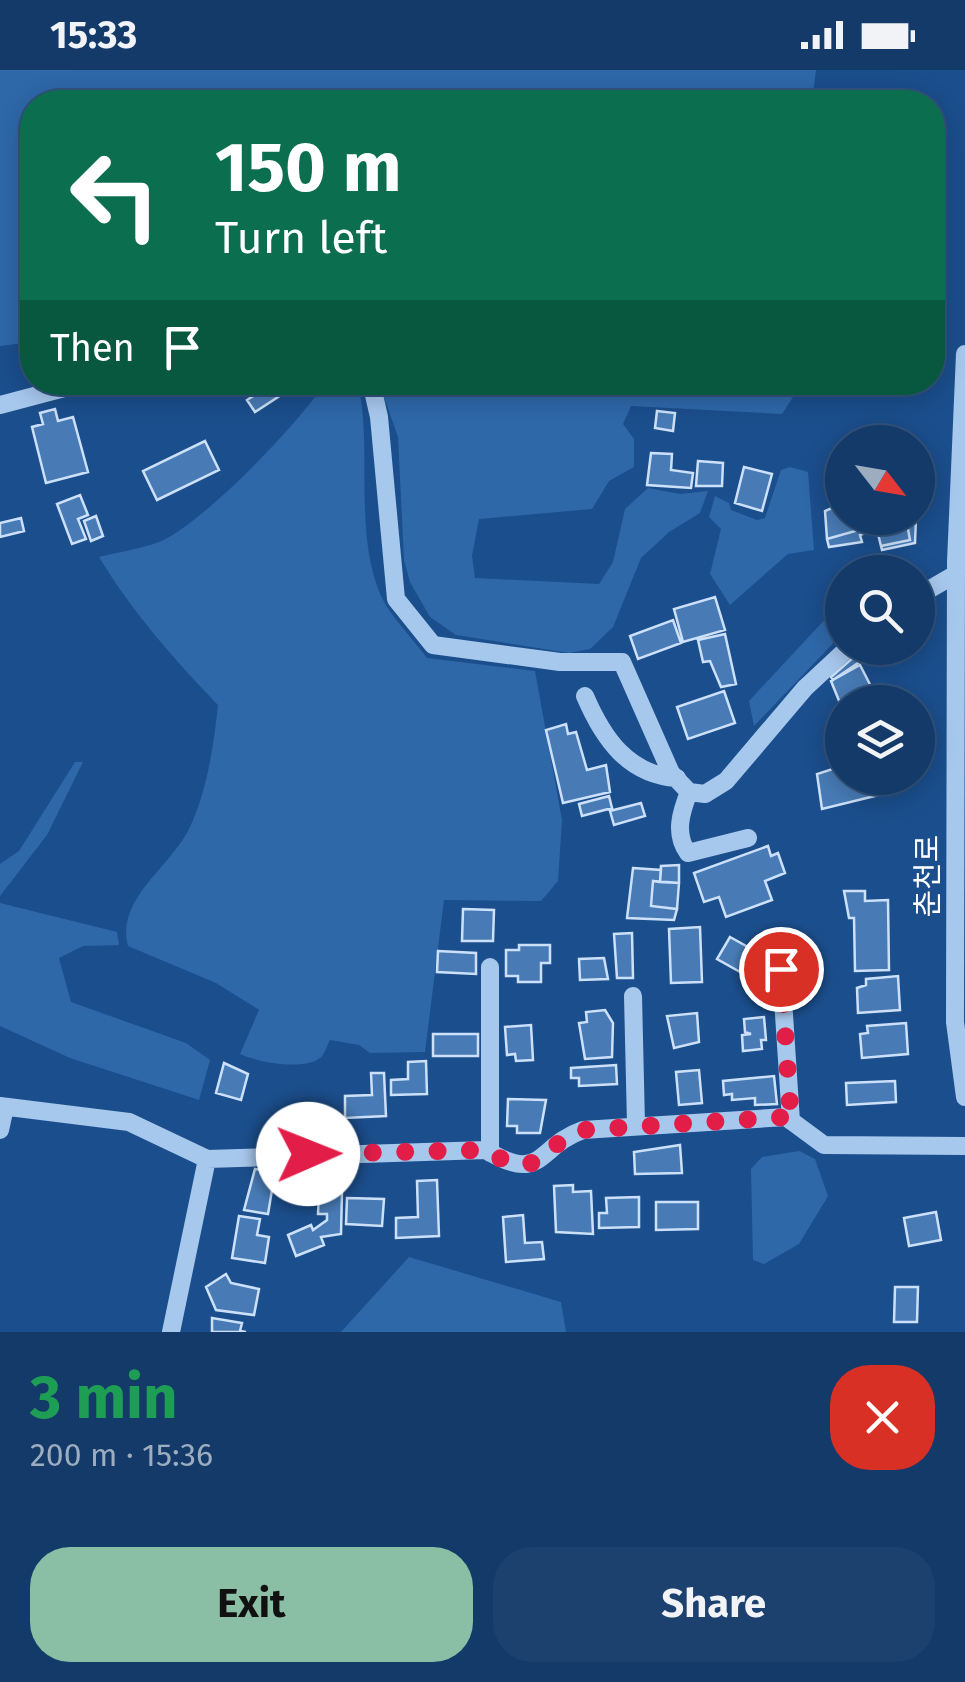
<!DOCTYPE html>
<html lang="en">
<head>
<meta charset="utf-8">
<style>
	:root { --surface:#143a69; --page:#1d416f; --text:#f1f3f6; --muted:#9dadc0; --line:#33547d; --accent:#8abfa5 }
	body { margin:0; font-family:"Fira Sans","Noto Sans KR",sans-serif; background:var(--page); color:var(--text); height:100vh; display:flex; flex-direction:column; font-size:38px; white-space:nowrap }
	* { box-sizing:border-box; margin:0 }
	p { font-size:32px; color:var(--muted) }
	.icon { flex:none; width:55px; height:55px; fill:none; stroke:currentColor; stroke-width:2; stroke-linecap:round; stroke-linejoin:round }
	.map { position:relative; height:1262px; overflow:hidden }
	.drawer { display:flex; flex-direction:column; background:var(--surface); flex:1 }
	.drawer>* { flex:none }
	.banner { position:absolute; left:20px; top:20px; width:925px; height:305px; border-radius:40px; box-shadow:0 5px 25px #0003,0 0 0 2px var(--line); background:#0b6e4f; color:#fff; overflow:hidden }
	.needle { width:65px; rotate:121deg }
	.controls { position:absolute; left:825px; top:355px; display:grid; gap:20px }
	.controls a { display:grid; place-items:center; width:110px; height:110px; border-radius:50%; background:var(--surface); box-shadow:0 5px 25px #0003,0 0 0 2px var(--line); font-size:50px }
	.pin { position:absolute; display:grid; place-items:center; width:85px; height:85px; color:#fff; margin:-42px; border:5px solid #fff; border-radius:50%; box-shadow:0 2px 10px #0007 }
	.me { position:absolute; width:110px; margin:-55px; rotate:89deg; stroke-linejoin:round; filter:drop-shadow(0 0 8px #0008) }
	.turn { display:flex; align-items:center; gap:35px; height:210px; padding:0 30px; font-size:45px }
	.turn .icon { width:130px; height:130px; stroke-width:2.5 }
	.turn b { display:block; font-size:70px; line-height:85px }
	.then { display:flex; align-items:center; height:95px; padding:0 30px; background:#0003; gap:20px; font-size:38px }
	.round { display:grid; place-items:center; flex:none; width:105px; height:105px; border-radius:40px; background:var(--page) }
	.headline { display:flex; align-items:center; justify-content:space-between; height:170px; padding:0 30px }
	h1 { font-size:60px; font-weight:700; line-height:75px; color:#1e9e55 }
	.button { display:flex; gap:20px; margin-top:auto; padding:20px 30px }
	.button a { flex:1; height:115px; border-radius:40px; background:var(--accent); color:#111; font-size:40px; font-weight:700; line-height:115px; text-align:center }
	.button a+a { background:var(--page); color:var(--text) }
	.status { display:flex; justify-content:space-between; align-items:center; height:70px; padding:0 50px; background:var(--surface); direction:ltr }
	.status svg { height:28px; fill:currentColor }
	.map>svg:first-child { display:block }
	.green { fill:#2e68a9 }
	.building { fill:#487bb6; stroke:#cce1f9; stroke-width:2.5 }
	.lines { fill:none; stroke-linecap:round; stroke-linejoin:round }
	.minor { stroke:#a7c8ed; stroke-width:18 }
	.route { stroke:#e11d48; stroke-width:18; stroke-dasharray:0 32.4 }
	.labels { text-anchor:middle; stroke-width:10; stroke-linejoin:round; paint-order:stroke }
	.street-label { font-size:30px; fill:#fff; stroke:#1b4e8c }
</style>
</head>
<body>
<div class="status"><b>15:33</b><svg viewBox="0 0 49 12"><path d="M0 12V9h3v3zM5 12V6h3v6zM10 12V3h3v9zM15 12V0h3v12zM26 1h20v11H26zM47 4h2v5h-2z"/></svg></div>
<div class="map">
<svg width="965" height="1262" viewBox="0 0 965 1262">
	<rect width="100%" height="100%" fill="#1b4e8c"/>
	<!-- green -->
	<path class="green" d="M0,0H816L812,32H32V272L0,276Z
		M325,313H358C373,381 353,461 381,526C391,547 413,569 427,588L535,601L562,750L558,811L541,831L444,830L425,982L370,983L359,975L330,970C327,975 326,981 322,986C308,1002 257,992 240,984L259,940L216,913L128,876C115,829 172,796 190,757C207,721 214,674 218,635C173,588 133,543 99,487C118,482 141,479 159,472C203,454 299,353 325,313Z
		M379,313H802L782,344L631,336L623,354L634,369V397L609,411L592,439L479,449L472,486L475,508L599,514L613,492L625,439L648,418L680,424L708,421L700,443L669,462L641,488L613,557L590,579L569,583L456,565L430,547L410,512L404,490L398,367Z
		M790,397L808,402L814,480L788,484L730,535L710,504L721,459L709,447L715,426L729,433L731,440L757,450L765,448L781,400Z
		M842,531V564L754,656L749,631Z
		M75,692H83L47,765L0,826V794L19,781Z
		M0,833L117,862L119,875L83,876L59,888L71,932L186,973L210,990L199,1030L70,988L0,956Z
		M799,1081L815,1089L828,1126L799,1174L764,1194L753,1190L751,1099L762,1087Z
		M409,1187L561,1232L566,1262H341Z"/>
	<!-- building -->
	<path class="building" d="M274,313L281,325L255,342L247,330Z
		M55,339L58,351L73,347L88,402L46,413L32,357L43,354L40,343Z
		M657,341L675,343L673,361L655,358Z
		M205,371L219,400L157,430L143,401Z
		M651,383L672,384L671,400L693,403L691,418L647,415Z
		M698,391L723,393L722,416H696Z
		M744,397L772,404L762,441L735,433Z
		M80,425L88,445L78,449L86,469L72,474L57,434Z
		M841,434H842V448H863L866,458L827,469L825,441Z
		M96,446L103,466L91,471L84,451Z
		M21,448L24,461L0,467V453Z
		M863,448H870L873,460L860,465L862,472L829,477L827,469L866,458Z
		M874,448H906L910,470L881,476Z
		M906,448H916L915,473L882,480L881,476L910,470Z
		M715,527L725,560L683,572L674,539Z
		M673,550L681,573L638,589L630,566Z
		M725,564L736,614L721,617L710,591L703,592L698,570Z
		M864,578H880L833,610L831,607Z
		M860,595L879,632H842V638L831,611Z
		M724,621L735,653L688,669L677,637Z
		M566,654L568,664L576,662L587,700L606,695L610,722L563,733L546,660Z
		M842,696V708H882L883,724L822,739L817,704Z
		M609,726L612,738L582,746L579,734Z
		M641,733L645,746L614,755L610,741Z
		M768,776L771,786L778,783L785,803L765,811L772,830L726,847L719,827L704,832L694,803Z
		M679,795V813L660,812L661,796Z
		M633,798L661,800L660,812L653,811L651,836L677,839L674,850L627,848Z
		M653,811L679,813L677,839L651,836Z
		M844,821H865V831L888,830L889,900L855,901L854,848H849Z
		M463,839L494,840L493,871H462Z
		M700,857L702,912L671,913L669,859Z
		M632,863L633,908H617L614,864Z
		M730,867L764,886L751,908L717,889Z
		M519,875H550V893H541V912H518V906H506V880H519Z
		M438,881L476,883V904L437,902Z
		M604,888L608,909L580,910L579,889Z
		M898,906L900,940L858,943L857,918L866,915V909Z
		M605,940L613,953L612,987L585,989L579,953L587,952L586,942Z
		M697,943L699,972L674,978L667,946Z
		M764,947L766,970H761L762,979L743,981L742,965L751,964L745,962L744,949Z
		M906,953L908,984L862,988L860,964L868,963L867,956Z
		M531,955L533,990L516,991L515,984L507,985L505,957Z
		M433,964H478V986H433Z
		M426,991L427,1024L391,1025V1010L408,1009V992Z
		M224,993L248,1004L241,1030L216,1023Z
		M616,995L617,1014L579,1016V1008H571V998Z
		M699,1000L702,1033L679,1035L676,1002Z
		M371,1003H384L386,1046L345,1048V1026L372,1025Z
		M774,1006L777,1034L755,1035V1028L732,1030V1024L724,1025L723,1011Z
		M895,1011L896,1032L847,1035L846,1013Z
		M508,1029L546,1030L540,1063H517V1056H507Z
		M680,1075L682,1103L635,1104L634,1082Z
		M255,1099L275,1102L268,1144L244,1140Z
		M437,1110L439,1166L396,1168V1148L418,1147L417,1111Z
		M573,1115V1122L591,1121L593,1164L556,1162L554,1116Z
		M319,1122H342L341,1164L321,1167L324,1175L296,1186L288,1165L311,1155L313,1160L327,1150V1144H318Z
		M639,1127V1157L599,1158V1143H607L606,1128Z
		M347,1128L384,1129L382,1156L346,1154Z
		M656,1132H698V1159L656,1160Z
		M936,1142L941,1170L909,1176L904,1148Z
		M523,1145L525,1173L542,1172L544,1189L506,1192L503,1147Z
		M239,1146L260,1149L257,1165L269,1167L265,1193L232,1188Z
		M226,1204L231,1213L259,1219L254,1245L216,1240L206,1217Z
		M895,1217H918L917,1252H894Z
		M212,1248L242,1253L240,1261L246,1262H212Z"/>
	<g class="lines">
		<!-- minor -->
		<path class="minor" d="M965,284L956,492L955,952L965,1027
			M371,312L379,347L396,529L433,575L560,592H622L671,703L689,722L705,724L726,711L805,618L848,578
			M0,335L87,312
			M918,526L956,504
			M585,626C603,668 628,705 677,708
			M689,722C681,742 674,764 688,783L748,768
			M490,897V1083
			M781,899L791,1051
			M633,926L636,1054
			M0,1036L129,1052L207,1089L486,1080C543,1115 537,1076 583,1060L786,1047L824,1075L965,1076
			M0,1060L5,1037
			M171,1262L207,1089"/>
	</g>
	<g class="lines">
		<!-- route -->
		<path class="route" d="M308,1084L486,1080C542,1116 537,1076 583,1060L786,1047L791,1051L781,899"/>
	</g>
	<g class="labels">
		<!-- street labels -->
		<g class="street-label">
			<text transform="translate(928 806) rotate(-90)" y="10">춘천로</text>
		</g>
	</g>
</svg>
<div class="controls">
<a><svg class="needle" viewBox="-14 -14 28 28"><path d="M0-13l5 13h-10z" fill="#e53935"/><path d="M0 13l5-13h-10z" fill="#9dadc0"/></svg></a>
<a><svg class="icon" aria-label="search" viewBox="0 0 24 24"><circle cx="10" cy="10" r="6"/><path d="M15 15l6 6"/></svg></a>
<a><svg class="icon" aria-label="layers" viewBox="0 0 24 24"><path d="M12 4l9 5-9 5-9-5zM3 14l9 5 9-5"/></svg></a>
</div>
<div class="pin" style="left:781px;top:899px;background:#d93025"><svg class="icon" aria-label="arrive" viewBox="0 0 24 24"><path d="M6 21V4h12l-3 4 3 4H6"/></svg></div>
<svg class="me" style="left:308px;top:1084px" viewBox="-20 -20 40 40"><circle r="19" fill="#fff"/><path d="M0-13L10 11 0 6-10 11z" fill="#e11d48"/></svg>
<div class="banner">
<div class="turn"><svg class="icon" aria-label="left" viewBox="0 0 24 24"><path d="M17 20v-9H6M10 6l-5 5 5 5"/></svg><div><b>150 m</b>Turn left</div></div>
<div class="then">Then<svg class="icon" aria-label="arrive" viewBox="0 0 24 24"><path d="M6 21V4h12l-3 4 3 4H6"/></svg></div>
</div>
</div>
<section class="drawer">
<div class="headline"><div><h1>3 min</h1><p>200 m · 15:36</p></div><a class="round" style="background:#d93025;color:#fff"><svg class="icon" aria-label="close" viewBox="0 0 24 24"><path d="M6 6l12 12M18 6L6 18"/></svg></a></div>
<div class="button"><a>Exit</a><a>Share</a></div>
</section>
</body>
</html>
